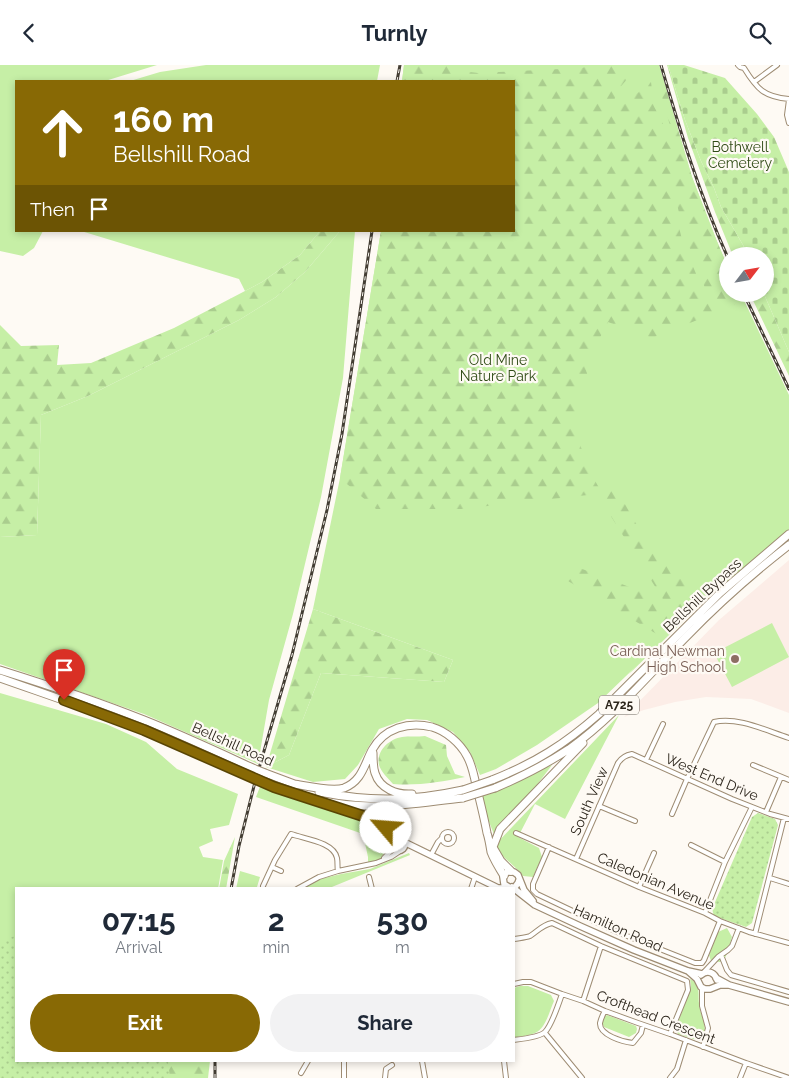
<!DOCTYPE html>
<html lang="en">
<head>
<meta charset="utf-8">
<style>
	:root { --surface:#fff; --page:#f2f2f3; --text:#1f2937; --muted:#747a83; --accent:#886905 }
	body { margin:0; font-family:Raleway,sans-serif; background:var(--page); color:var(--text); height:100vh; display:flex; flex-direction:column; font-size:19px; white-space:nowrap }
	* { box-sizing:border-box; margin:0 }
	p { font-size:16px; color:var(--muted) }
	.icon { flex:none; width:28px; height:28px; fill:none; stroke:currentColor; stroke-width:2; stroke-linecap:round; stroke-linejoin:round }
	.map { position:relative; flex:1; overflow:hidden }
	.details { position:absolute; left:15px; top:822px; width:500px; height:175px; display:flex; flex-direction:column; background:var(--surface); border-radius:0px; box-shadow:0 2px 8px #0003 }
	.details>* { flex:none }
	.guide { position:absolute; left:15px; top:15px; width:500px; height:152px; border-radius:0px; box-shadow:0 2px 8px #0003; background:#886905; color:#fff; overflow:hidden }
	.needle { width:32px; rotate:59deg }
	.fabs { position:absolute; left:719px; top:182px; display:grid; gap:10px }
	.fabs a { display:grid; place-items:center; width:55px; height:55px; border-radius:50%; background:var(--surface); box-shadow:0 2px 8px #0003; font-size:25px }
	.pin { position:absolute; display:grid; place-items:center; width:42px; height:42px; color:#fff; margin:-51px -21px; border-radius:50% 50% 50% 0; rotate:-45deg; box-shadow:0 0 5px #0007 }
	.pin .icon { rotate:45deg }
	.me { position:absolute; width:55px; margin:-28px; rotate:297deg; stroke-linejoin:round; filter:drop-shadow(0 0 4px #0008) }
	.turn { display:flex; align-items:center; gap:18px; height:105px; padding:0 15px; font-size:22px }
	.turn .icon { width:65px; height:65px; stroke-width:2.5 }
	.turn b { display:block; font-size:35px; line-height:42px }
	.then { display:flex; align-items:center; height:48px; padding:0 15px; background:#0003; gap:10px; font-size:19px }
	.eta { display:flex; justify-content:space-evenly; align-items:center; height:85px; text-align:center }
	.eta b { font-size:30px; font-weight:700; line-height:35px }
	.action { display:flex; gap:10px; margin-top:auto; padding:10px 15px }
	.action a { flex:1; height:58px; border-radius:30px; background:var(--accent); color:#fff; font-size:20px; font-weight:700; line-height:58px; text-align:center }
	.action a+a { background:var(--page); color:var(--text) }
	header { display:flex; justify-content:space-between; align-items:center; height:65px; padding:0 15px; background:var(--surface); font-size:22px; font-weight:700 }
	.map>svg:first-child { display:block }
	.education { fill:#fcede7 }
	.grass { fill:#c6efa6 }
	.forest { fill:url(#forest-firs) }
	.cemetery { fill:url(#cemetery-stones) }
	.park { fill:url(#park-dots) }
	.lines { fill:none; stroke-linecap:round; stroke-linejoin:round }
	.street-casing { stroke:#9e8c73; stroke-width:6 }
	.secondary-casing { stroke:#9e8c73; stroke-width:8 }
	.highway-casing { stroke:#9e8c73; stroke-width:9 }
	.street { stroke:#fff; stroke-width:4 }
	.secondary { stroke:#fff; stroke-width:5.5 }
	.highway { stroke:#fff; stroke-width:7 }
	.rail-casing { stroke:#433d33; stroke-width:3 }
	.rail { stroke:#fefaf4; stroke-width:1; stroke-dasharray:4; stroke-linecap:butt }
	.highway-bridge-casing { stroke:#9e8c73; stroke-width:9; stroke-linecap:butt }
	.highway-bridge { stroke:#fff; stroke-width:7 }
	.route-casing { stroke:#584403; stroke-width:12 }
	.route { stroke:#886905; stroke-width:9 }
	.education-dot { fill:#8d6e63; stroke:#fefaf4; stroke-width:2 }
	.labels { text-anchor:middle; stroke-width:4.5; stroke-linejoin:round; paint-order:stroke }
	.shield { fill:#fefaf4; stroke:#6b655c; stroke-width:1 }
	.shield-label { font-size:12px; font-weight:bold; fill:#2c251b }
	.park-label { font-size:14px; fill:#304b16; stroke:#fefaf4 }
	.street-label { font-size:14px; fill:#2c251b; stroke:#fefaf4 }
	.education-label { font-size:14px; fill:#785e54; stroke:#fefaf4; text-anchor:end }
</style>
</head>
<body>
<header><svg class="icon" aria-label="back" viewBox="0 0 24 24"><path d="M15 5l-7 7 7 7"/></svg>Turnly<svg class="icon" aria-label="search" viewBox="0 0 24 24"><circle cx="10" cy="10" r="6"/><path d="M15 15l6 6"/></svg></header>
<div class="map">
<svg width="789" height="1013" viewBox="0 0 789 1013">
	<defs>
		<pattern id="forest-firs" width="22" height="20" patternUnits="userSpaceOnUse" patternTransform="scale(1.25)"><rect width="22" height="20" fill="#c6efa6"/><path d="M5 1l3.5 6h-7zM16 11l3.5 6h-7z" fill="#aacd8e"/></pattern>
		<pattern id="cemetery-stones" width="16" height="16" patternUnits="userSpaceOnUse" patternTransform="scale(1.25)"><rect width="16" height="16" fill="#c6efa6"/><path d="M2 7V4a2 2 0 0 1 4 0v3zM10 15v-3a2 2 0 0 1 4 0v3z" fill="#aacd8e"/></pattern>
		<pattern id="park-dots" width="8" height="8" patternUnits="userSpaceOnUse" patternTransform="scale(1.25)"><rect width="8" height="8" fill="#c6efa6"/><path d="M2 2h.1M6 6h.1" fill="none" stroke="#aacd8e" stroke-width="1.8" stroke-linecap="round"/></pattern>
	</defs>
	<rect width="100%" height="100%" fill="#fefaf4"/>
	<!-- education -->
	<path class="education" d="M789,495V648L751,634L706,632L675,637L644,645L624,652L719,555Z"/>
	<!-- grass -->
	<path class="grass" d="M0,0H157L105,16H16V166H43L34,183L23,191L0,186Z
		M206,0H380L377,16H130L160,7Z
		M404,0H659L692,112L716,174L727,200L728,229H741L789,330V465L708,532L598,638L537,680L496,704L480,710L470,687L453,667L427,655L407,654L379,664L358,700L345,714L313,717L266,702L289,690L321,608L444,617L453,595L313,544L340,413L381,166H514V16H402Z
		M81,166H320L300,190L262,217L245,226L239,214Z
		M340,166H355L343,313L321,432L293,549L269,635L258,699L144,649L0,599V472L37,470L41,350L88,331L239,255L276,232L305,207Z
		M772,558L789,592L732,622L714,588Z
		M0,628L106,659L146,677L177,704L238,729L229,760L210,764L213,776L199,782L203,792L223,795L218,824H16V872L0,880Z
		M619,650L565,754L535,739L518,772L539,783L542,792L533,812L523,811L519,806L493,782Z
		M552,700L496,774L478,730Z
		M261,719L358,753L384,769L387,784L380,794L368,799V792L363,769L256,732Z
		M409,788L410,790L327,824H303L320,814L341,809L370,804Z
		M240,806L260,812L257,822L261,824H236Z
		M727,863L732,872C730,878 727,896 720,897C719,897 712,896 711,896L709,890L718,867Z
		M690,914C701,919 698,929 699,938C700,952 711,963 700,976L678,969L676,966V963L691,921Z
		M520,921H528L551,930L554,936C549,947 546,963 535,968C528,971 520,971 514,973V923Z
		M607,950L636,961L637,964L636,968L629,972L604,962L602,957L604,952Z"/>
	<!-- forest -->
	<path class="forest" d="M404,0H461L462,6L478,8L582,3L591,0H631L635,5L616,27L612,49L651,17L654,41L672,77L670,128L683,178L708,237L717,242L720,246L652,273L608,257L585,302L591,321L579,328L578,374L590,407L602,428L617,425L642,469L696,532L776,468L780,472L708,532L629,609L660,571L568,516L576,508L577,502L653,531L663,544L666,539L597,429L461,444H376L340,413L381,166H514V16H402Z
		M653,0H659L692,112L716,174L727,200L728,229H741L744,235L724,244L711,235L706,226L684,168L673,123L676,82Z
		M667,0H668L685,55L701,96L714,123L721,142L743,180L748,191H733L715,147L688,73Z
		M320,166H340L305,207L276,232L239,255L88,331L41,350L37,470L0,472V260L21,281L59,280L57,300L91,298L174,263L262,217L300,190Z
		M750,229H764L789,287V311Z
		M313,544L453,595L444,617L321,608L289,690L266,702Z
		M425,671L446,680L447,691L455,709L465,712C441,717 417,721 393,719C388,713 381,707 379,700C376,686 389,674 402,672C409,671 418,672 425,671Z
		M235,772L226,824H219L224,796Z
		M85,996H210L208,1013H79Z"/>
	<!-- cemetery -->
	<path class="cemetery" d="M668,0H684L725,13L757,49L774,72L789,107V287L764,229L765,191H748L743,180L721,142L714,123L701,96L685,55Z"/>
	<!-- park -->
	<path class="park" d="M758,748L775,754L778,760L752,858L746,862L714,851L712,844L752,752Z
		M16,870V996H168L170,1013H0V878Z"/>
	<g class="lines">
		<defs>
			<path id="street" d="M738,0L740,2L744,3C757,24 764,32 789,34
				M754,17L777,0
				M789,35L787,50L789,58
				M646,695L663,659
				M753,700L789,715
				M599,741L635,756
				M766,747L781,712
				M672,749L687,714L714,657C737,651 767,666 789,673
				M442 773a6 6 0 1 1 12 0a6 6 0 1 1-12 0Z
				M516,768L639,822L705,848L720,856L749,867L789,878
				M691,780L725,797
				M549,782L533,819V825L537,829L617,867L695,898H702L704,895L720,856
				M431,790L438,777L442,773
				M384,793L394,783
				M576,794L618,698C622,692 626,690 632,689L732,734L770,749L789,754
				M272,802L281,806
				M369,812L372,824
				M770,813L789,819
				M263,821L275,795L291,769C305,774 334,777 337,793C338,798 337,802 338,806
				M639,822L654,788
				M297,824L319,812L338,806L376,798L391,792L400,786
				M471,824L475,812
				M705,848L725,797L752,742
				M755,869L784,753
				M514,874C519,873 525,873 530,871C538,866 542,860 552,858L601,881L687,916L688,925L670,969
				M721,890L727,905L731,910L789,927
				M704,907L718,892L728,885L732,881L739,863
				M514,919L523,917H531L562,929L583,936L605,946L638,958L670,969L746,998L789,1013
				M702,923V941L708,963L703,982
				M583,936L601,881
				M605,946C603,949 601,954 600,958C599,970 623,977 633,978L641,968L643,960
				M545,968L582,1013
				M514,975C522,974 540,972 545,967C551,961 559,938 562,929
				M422,996L425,1013
				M504,996L506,1013
				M301,1008L308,996
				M344,1013V996
				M385,1013L386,1004L392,1000
				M670,1013L677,1004L686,975
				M740,1013L746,998"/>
			<path id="secondary" d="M393.5 780a5.5 5.5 0 1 1 11 0a5.5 5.5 0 1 1-11 0Z
				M404,777L498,823L515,822L518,818L519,815
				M509,822L504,819L503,812L507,807H514L518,810L524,825L533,836
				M512,822L535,840L580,861L634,885L688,906L702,909
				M688,906L697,914L701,922L705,924H710L720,920H727
				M701,910C708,904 715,908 717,915
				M716,913L729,920L789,937"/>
			<path id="highway" d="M0,605C48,620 97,636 144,655C182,670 218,687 255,704
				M0,613C48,630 96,646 144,665C181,679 216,696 252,713
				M373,688C373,695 373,702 375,708C380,724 397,730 412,729
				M265,708L297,720
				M492,715C535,698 565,679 599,649L720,528L789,469
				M263,717C297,731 334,741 371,741C402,742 433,736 463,733
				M294,719C307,721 332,727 344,723C362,716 364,700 372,685C384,663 409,656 432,662C446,666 460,678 467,691C472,700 474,710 476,720C480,736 484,752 487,768C489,774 490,781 491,787C494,795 499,803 504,811
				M495,723C521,712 545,700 569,684C613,653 649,609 687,571C719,538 753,508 789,480
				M319,727C370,737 413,736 463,725
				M327,740C342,745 377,753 387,765C391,769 392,774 394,779
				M493,782L500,764L583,678
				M494,784L501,796L511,806"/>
		</defs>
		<!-- street casing -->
		<use href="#street" class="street-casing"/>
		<!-- secondary casing -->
		<use href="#secondary" class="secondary-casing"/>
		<!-- highway casing -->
		<use href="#highway" class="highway-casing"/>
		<!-- street -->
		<use href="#street" class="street"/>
		<!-- secondary -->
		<use href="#secondary" class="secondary"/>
		<!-- highway -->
		<use href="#highway" class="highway"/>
		<defs>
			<path id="rail" d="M661,0C680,66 700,131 728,193
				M397,16L400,0
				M744,229L789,324
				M231,824L239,781L255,717L292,590L327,445L342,369L372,166
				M215,1013V996"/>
		</defs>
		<!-- rail casing -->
		<use href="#rail" class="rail-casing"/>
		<!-- rail -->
		<use href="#rail" class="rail"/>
		<defs>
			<path id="highway-bridge" d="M255,704L265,708
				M252,713L263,717
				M463,725L492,715
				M463,733L495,723"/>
		</defs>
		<!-- highway-bridge casing -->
		<use href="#highway-bridge" class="highway-bridge-casing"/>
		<!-- highway-bridge -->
		<use href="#highway-bridge" class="highway-bridge"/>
	</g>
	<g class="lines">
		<defs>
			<path id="route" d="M64,635L144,665L274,722L366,752L386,763"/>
		</defs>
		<!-- route casing -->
		<use href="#route" class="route-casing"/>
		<!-- route -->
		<use href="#route" class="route"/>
	</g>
	<!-- markers -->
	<circle class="education-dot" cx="735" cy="594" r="5"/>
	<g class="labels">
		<!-- shield labels -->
		<rect class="shield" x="599" y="630.5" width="40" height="19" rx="4"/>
		<g class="shield-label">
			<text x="619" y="644">A725</text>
		</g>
		<!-- park labels -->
		<g class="park-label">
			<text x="740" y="87">Bothwell<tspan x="740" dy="16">Cemetery</tspan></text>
			<text x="498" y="300">Old Mine<tspan x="498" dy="16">Nature Park</tspan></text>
		</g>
		<!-- street labels -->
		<g class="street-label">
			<text transform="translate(702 530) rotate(-43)" y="5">Bellshill Bypass</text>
			<text transform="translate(233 679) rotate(24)" y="5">Bellshill Road</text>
			<text transform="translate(712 712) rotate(23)" y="5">West End Drive</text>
			<text transform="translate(589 736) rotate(-66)" y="5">South View</text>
			<text transform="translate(656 816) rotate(23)" y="5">Caledonian Avenue</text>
			<text transform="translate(618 863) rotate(24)" y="5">Hamilton Road</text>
			<text transform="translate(656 952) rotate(21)" y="5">Crofthead Crescent</text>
		</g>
		<!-- education labels -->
		<g class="education-label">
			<text x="725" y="591">Cardinal Newman<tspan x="725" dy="16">High School</tspan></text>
		</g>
	</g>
</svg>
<div class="fabs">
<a><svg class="needle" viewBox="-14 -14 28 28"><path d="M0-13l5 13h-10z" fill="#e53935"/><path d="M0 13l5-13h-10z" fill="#747a83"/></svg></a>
</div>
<div class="pin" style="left:64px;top:635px;background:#d93025"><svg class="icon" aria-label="arrive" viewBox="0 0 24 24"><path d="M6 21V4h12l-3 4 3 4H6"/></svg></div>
<svg class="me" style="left:386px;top:763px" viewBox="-20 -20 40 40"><circle r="19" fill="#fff"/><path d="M0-13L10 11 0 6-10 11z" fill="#886905"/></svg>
<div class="guide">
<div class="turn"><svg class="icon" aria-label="ahead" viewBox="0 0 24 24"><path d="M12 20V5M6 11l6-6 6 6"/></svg><div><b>160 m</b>Bellshill Road</div></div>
<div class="then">Then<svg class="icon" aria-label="arrive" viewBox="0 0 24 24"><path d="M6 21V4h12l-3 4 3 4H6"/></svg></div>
</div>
<section class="details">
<div class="eta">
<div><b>07:15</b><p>Arrival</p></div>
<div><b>2</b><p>min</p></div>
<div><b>530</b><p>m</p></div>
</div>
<div class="action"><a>Exit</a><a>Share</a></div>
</section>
</div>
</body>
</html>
